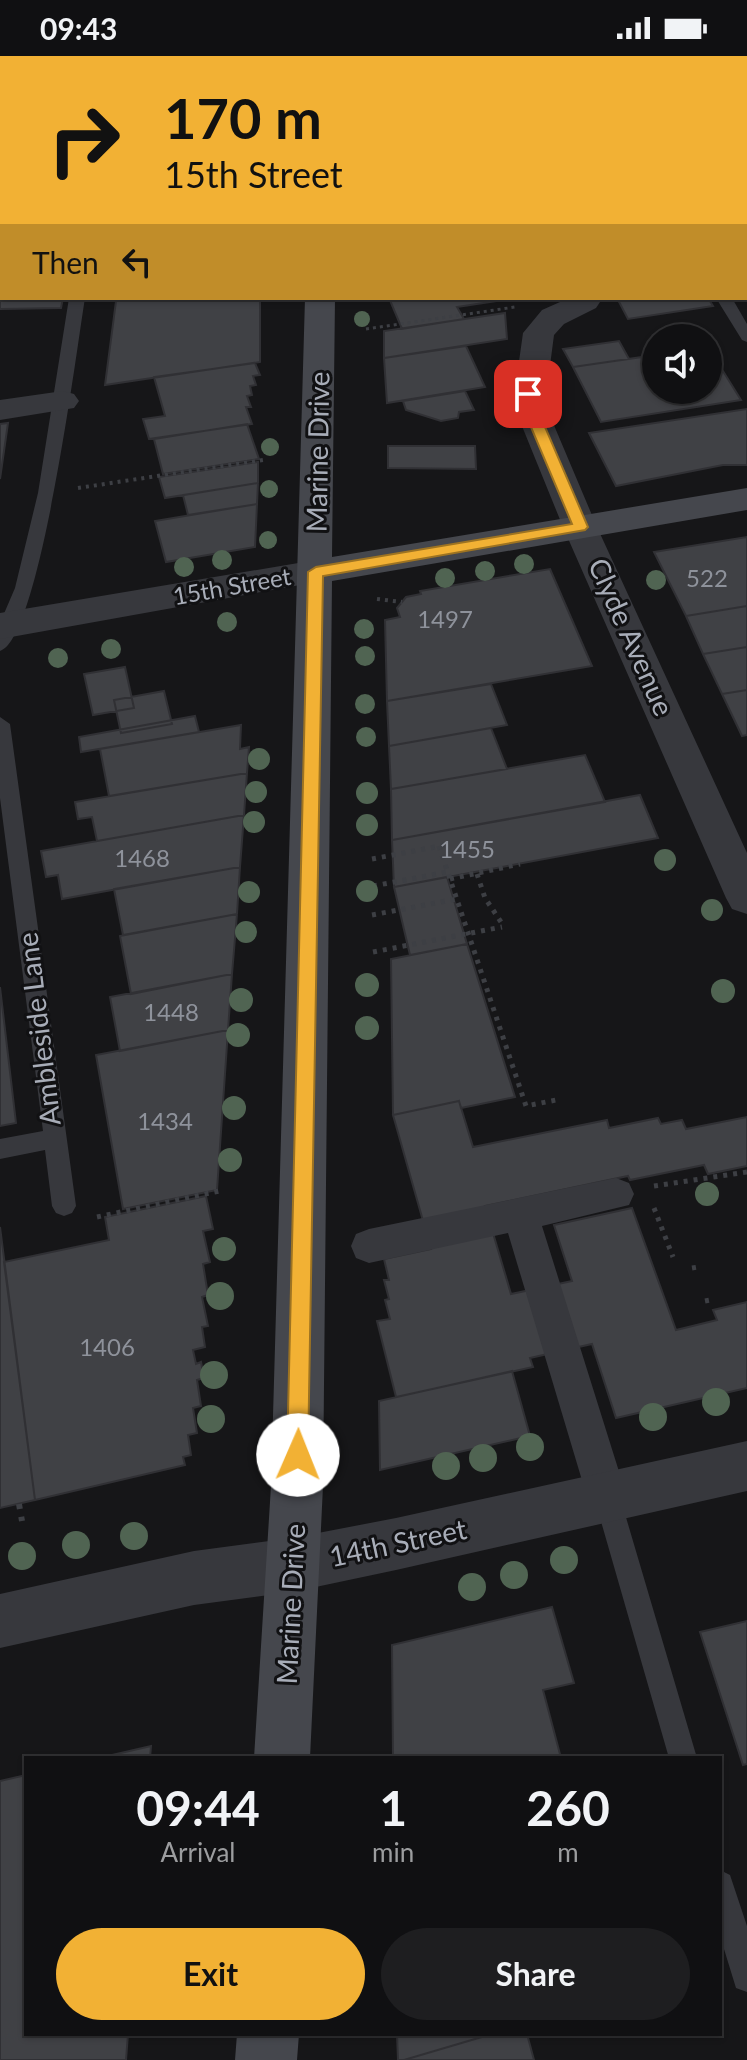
<!DOCTYPE html>
<html lang="en">
<head>
<meta charset="utf-8">
<style>
	:root { --surface:#101012; --page:#1e1e20; --text:#f1f3f6; --muted:#9c9d9f; --line:#303032; --accent:#f2b134 }
	body { margin:0; font-family:Lato,sans-serif; background:var(--page); color:var(--text); height:100vh; display:flex; flex-direction:column; font-size:30px; white-space:nowrap }
	* { box-sizing:border-box; margin:0 }
	p { font-size:26px; color:var(--muted) }
	.icon { flex:none; width:44px; height:44px; fill:none; stroke:currentColor; stroke-width:2; stroke-linecap:round; stroke-linejoin:round }
	.map { position:relative; flex:1; overflow:hidden }
	.details { position:absolute; left:24px; top:1700px; width:698px; height:280px; display:flex; flex-direction:column; background:var(--surface); border-radius:0px; box-shadow:0 2px 6px #0004,0 0 0 2px var(--line) }
	.details>* { flex:none }
	.hud { position:absolute; left:0px; top:0px; width:748px; height:244px; box-shadow:0 2px 6px #0004,0 0 0 2px var(--line); background:#f2b134; color:#111; overflow:hidden }
	.controls { position:absolute; left:642px; top:268px; display:grid; gap:16px }
	.controls a { display:grid; place-items:center; width:80px; height:80px; border-radius:50%; background:var(--surface); box-shadow:0 2px 6px #0004,0 0 0 2px var(--line); font-size:40px }
	.pin { position:absolute; display:grid; place-items:center; width:68px; height:68px; color:#fff; margin:-34px; border-radius:16px; box-shadow:0 4px 12px #0006 }
	.me { position:absolute; width:88px; margin:-44px; rotate:1deg; stroke-linejoin:round; filter:drop-shadow(0 0 6px #0008) }
	.turn { display:flex; align-items:center; gap:28px; height:168px; padding:0 32px; font-size:36px }
	.turn .icon { width:104px; height:104px; stroke-width:2.5 }
	.turn b { display:block; font-size:56px; line-height:68px }
	.then { display:flex; align-items:center; height:76px; padding:0 32px; background:#0003; gap:16px; font-size:30px }
	.eta { display:flex; justify-content:space-evenly; align-items:center; height:136px; text-align:center }
	.eta b { font-size:48px; font-weight:700; line-height:56px }
	.action { display:flex; gap:16px; margin-top:auto; padding:16px 32px }
	.action a { flex:1; height:92px; border-radius:48px; background:var(--accent); color:#111; font-size:32px; font-weight:700; line-height:92px; text-align:center }
	.action a+a { background:var(--page); color:var(--text) }
	.status { display:flex; justify-content:space-between; align-items:center; height:56px; padding:0 40px; background:var(--surface); direction:ltr }
	.status svg { height:22px; fill:currentColor }
	.map>svg:first-child { display:block }
	.building { fill:#404145; stroke:#303034; stroke-width:2 }
	.lines { fill:none; stroke-linecap:round; stroke-linejoin:round }
	.path-far3 { stroke:#3d3f44; stroke-width:3; stroke-dasharray:3 4; stroke-linecap:butt }
	.path-far2 { stroke:#3d3f44; stroke-width:4; stroke-dasharray:3 5; stroke-linecap:butt }
	.path-far1 { stroke:#3d3f44; stroke-width:5; stroke-dasharray:4 6; stroke-linecap:butt }
	.path { stroke:#3d3f44; stroke-width:6; stroke-dasharray:5 8; stroke-linecap:butt }
	.service { fill:#37383d; fill-rule:evenodd }
	.pedestrian { fill:#37383d; fill-rule:evenodd }
	.minor { fill:#37383d; fill-rule:evenodd }
	.tertiary { fill:#37383d; fill-rule:evenodd }
	.secondary { fill:#45474d; fill-rule:evenodd }
	.tree { fill:#506452 }
	.route { fill:#f2b134; stroke:#9d7322; stroke-width:2 }
	.labels { text-anchor:middle; stroke-width:6; stroke-linejoin:round; paint-order:stroke }
	.number-label { font-size:24px; fill:#8e929b }
	.far-street-label { font-size:24px; fill:#a8adb8; stroke:#111113 }
	.street-label { font-size:28px; fill:#a8adb8; stroke:#111113 }
</style>
</head>
<body>
<div class="status"><b>09:43</b><svg viewBox="0 0 49 12"><path d="M0 12V9h3v3zM5 12V6h3v6zM10 12V3h3v9zM15 12V0h3v12zM26 1h20v11H26zM47 4h2v5h-2z"/></svg></div>
<div class="map">
<svg width="747" height="2004" viewBox="0 0 747 2004">
	<rect width="100%" height="100%" fill="#161618"/>
	<!-- building -->
	<path class="building" d="M0,0L36,2H2L0,81Z
		M0,175L2,242H63L61,252L0,253Z
		M133,242H260V306L105,329L116,245Z
		M389,242H516L457,251L464,263L402,273Z
		M617,242H708L713,250L628,263Z
		M505,257L507,283L384,302V275Z
		M619,285L629,303L573,311L563,293Z
		M466,290L485,331L387,347L384,302Z
		M708,291L741,344L601,366L573,311L656,299V334H708Z
		M255,307L260,319L253,320L256,329L250,330L252,339L247,340L251,351H246L252,368L149,383L143,363L165,360L154,321Z
		M465,335L474,354L459,356L458,362L441,365L406,354L403,345Z
		M747,353V409H723L616,430L589,377Z
		M8,367L0,423V368Z
		M247,368L259,403L163,418L154,383Z
		M388,390H475L476,413L388,412Z
		M258,406V427L165,442L159,421Z
		M258,427L257,448L188,459L183,439Z
		M257,448L255,491L166,506L155,465Z
		M747,481V550L686,560L654,496Z
		M550,513L592,610L387,645L385,564L400,561L397,552L406,541L421,538L420,535Z
		M747,550V591L703,598L686,560Z
		M747,591V634L722,638L703,598Z
		M125,611L134,652L93,659L84,618Z
		M491,628L507,669L389,690L387,645Z
		M747,634V679L742,680L722,638Z
		M164,635L172,668L121,677L114,644Z
		M195,660L199,676L81,696L79,681Z
		M241,669L240,693L249,691L247,717L109,740L100,693Z
		M491,672L507,713L391,733L389,690Z
		M585,699L605,746L392,784L391,733Z
		M247,717L244,759L97,785L92,761L78,763L75,746Z
		M640,739L658,782L394,831L392,784Z
		M244,759L240,811L62,843L58,819L46,821L41,795Z
		M240,811L237,858L123,879L114,833Z
		M447,821L467,888L410,899L394,831Z
		M237,858L232,918L131,938L120,880Z
		M467,888L515,1041L461,1052L459,1045L393,1059L391,903Z
		M232,918L228,974L120,995L110,941Z
		M0,931L16,1067L0,1070Z
		M228,974L217,1134L123,1153L96,999Z
		M459,1045L473,1091L607,1064L609,1072L658,1062L661,1068L682,1064L686,1073L747,1061V1110L708,1118L704,1109L630,1124L628,1120L485,1150L511,1238L572,1225L554,1169L632,1152L676,1274L717,1264L713,1254L747,1246V1332L616,1362L592,1288L530,1302L533,1311L396,1341L377,1265L390,1263L385,1244L389,1243L384,1224H389L384,1203L431,1193L393,1059Z
		M206,1140L213,1173L203,1175L210,1206L203,1208L208,1239L202,1241L208,1270L202,1271L205,1291L193,1294L196,1308L201,1306L204,1322L197,1324L201,1350L193,1352L197,1377L188,1379L191,1399L183,1401L185,1409L35,1444L4,1206L109,1184L105,1161Z
		M0,1171L35,1444L0,1452Z
		M512,1315L530,1380L380,1414L379,1345Z
		M552,1551L574,1627L543,1634L561,1702H393L392,1589Z
		M747,1565V1708L743,1709L700,1576Z
		M151,1690L150,1702H99Z
		M26,1719V1978H128L126,2004H0V1725Z
		M397,1978H492L404,2004H398Z
		M492,1978H527L534,2004H404Z"/>
	<g class="lines">
		<!-- path-far3 -->
		<path class="path-far3" d="M366,273L515,251"/>
		<!-- path-far2 -->
		<path class="path-far2" d="M78,432L263,404
			M377,543L402,546"/>
		<!-- path-far1 -->
		<path class="path-far1" d="M439,790L526,1050L561,1043
			M372,803L445,789
			M477,818L485,842L501,866
			M450,823L520,808
			M373,830L448,816
			M372,859L457,843
			M373,896L502,871
			M654,1130L747,1116
			M654,1152L673,1201
			M97,1161L224,1134
			M692,1212L698,1211
			M705,1245L710,1244"/>
		<!-- path -->
		<path class="path" d="M19,1448L22,1465"/>
		<!-- service -->
		<path class="service" d="M581,0H595L597,2H583Z
			M746,110H747V118H746Z
			M69,242H85C77,291 40,584 0,595V567L15,532L38,437Z
			M716,242H732L747,268V286L742,284Z
			M0,661L10,668L76,1150L72,1157L64,1160L56,1157L52,1150L45,1094L0,1103V1083L43,1075L0,742Z
			M607,1428L616,1432L620,1441L697,1702H669L594,1441L598,1432Z
			M720,1814L730,1819L747,1870V1936L736,1932L720,1880Z"/>
		<!-- pedestrian -->
		<path class="pedestrian" d="M616,1122L629,1127L634,1138L629,1149L542,1170L627,1441L621,1455L607,1461L593,1455L587,1441L508,1177L369,1207L356,1202L351,1190L356,1178L369,1173Z"/>
		<!-- minor -->
		<path class="minor" d="M746,2H747V18H746Z
			M569,242H597L600,246L596,252L564,268L554,279L545,348L597,471L747,797V858L732,853L726,842L563,471L513,348L523,277L542,254Z
			M63,335L74,338L79,345L74,352L0,364V344Z
			M747,1385V1435L396,1514L292,1536L194,1549L0,1592V1538L194,1495L292,1482L396,1462Z"/>
		<!-- tertiary -->
		<path class="tertiary" d="M316,504L328,508L334,516L328,524L0,583V557Z"/>
		<!-- secondary -->
		<path class="secondary" d="M267,0H293L294,2H268Z
			M305,242H335L332,501L747,432V454L332,525L323,1430L310,1702H254L271,1430Z
			M237,1978H299L297,2004H235Z"/>
	</g>
	<!-- trees -->
	<g class="tree">
		<circle cx="362" cy="263" r="8"/>
		<circle cx="270" cy="391" r="9"/>
		<circle cx="269" cy="433" r="9"/>
		<circle cx="268" cy="484" r="9"/>
		<circle cx="222" cy="504" r="10"/>
		<circle cx="524" cy="508" r="10"/>
		<circle cx="184" cy="511" r="10"/>
		<circle cx="485" cy="515" r="10"/>
		<circle cx="445" cy="522" r="10"/>
		<circle cx="656" cy="524" r="10"/>
		<circle cx="227" cy="566" r="10"/>
		<circle cx="364" cy="573" r="10"/>
		<circle cx="111" cy="593" r="10"/>
		<circle cx="365" cy="600" r="10"/>
		<circle cx="58" cy="602" r="10"/>
		<circle cx="365" cy="648" r="10"/>
		<circle cx="366" cy="681" r="10"/>
		<circle cx="259" cy="703" r="11"/>
		<circle cx="256" cy="736" r="11"/>
		<circle cx="367" cy="737" r="11"/>
		<circle cx="254" cy="766" r="11"/>
		<circle cx="367" cy="769" r="11"/>
		<circle cx="665" cy="804" r="11"/>
		<circle cx="367" cy="835" r="11"/>
		<circle cx="249" cy="836" r="11"/>
		<circle cx="712" cy="854" r="11"/>
		<circle cx="246" cy="876" r="11"/>
		<circle cx="367" cy="929" r="12"/>
		<circle cx="723" cy="935" r="12"/>
		<circle cx="241" cy="944" r="12"/>
		<circle cx="367" cy="972" r="12"/>
		<circle cx="238" cy="979" r="12"/>
		<circle cx="234" cy="1052" r="12"/>
		<circle cx="230" cy="1104" r="12"/>
		<circle cx="707" cy="1138" r="12"/>
		<circle cx="224" cy="1193" r="12"/>
		<circle cx="220" cy="1240" r="14"/>
		<circle cx="214" cy="1319" r="14"/>
		<circle cx="716" cy="1346" r="14"/>
		<circle cx="653" cy="1361" r="14"/>
		<circle cx="211" cy="1363" r="14"/>
		<circle cx="530" cy="1391" r="14"/>
		<circle cx="483" cy="1402" r="14"/>
		<circle cx="446" cy="1410" r="14"/>
		<circle cx="134" cy="1480" r="14"/>
		<circle cx="76" cy="1489" r="14"/>
		<circle cx="22" cy="1500" r="14"/>
		<circle cx="564" cy="1504" r="14"/>
		<circle cx="514" cy="1519" r="14"/>
		<circle cx="472" cy="1531" r="14"/>
	</g>
	<!-- route -->
	<path class="route" d="M528,334L535,338L539,357L588,471L585,474L323,520L308,1399L305,1406L298,1409L290,1406L287,1399L308,516L316,511L572,468L525,357L522,338Z"/>
	<g class="labels">
		<!-- number labels -->
		<g class="number-label">
			<text x="707" y="531">522</text>
			<text x="445" y="572">1497</text>
			<text x="467" y="802">1455</text>
			<text x="142" y="811">1468</text>
			<text x="171" y="965">1448</text>
			<text x="165" y="1074">1434</text>
			<text x="107" y="1300">1406</text>
		</g>
		<!-- far-street labels -->
		<g class="far-street-label">
			<text transform="translate(232 531) rotate(-10)" y="8">15th Street</text>
		</g>
		<!-- street labels -->
		<g class="street-label">
			<text transform="translate(318 396) rotate(-89)" y="10">Marine Drive</text>
			<text transform="translate(631 581) rotate(66)" y="10">Clyde Avenue</text>
			<text transform="translate(39 973) rotate(-97)" y="10">Ambleside Lane</text>
			<text transform="translate(398 1487) rotate(-12)" y="10">14th Street</text>
			<text transform="translate(291 1548) rotate(-87)" y="10">Marine Drive</text>
		</g>
	</g>
</svg>
<div class="controls">
<a><svg class="icon" aria-label="sound" viewBox="0 0 24 24"><path d="M4 9h4l5-4v14l-5-4H4zM17 9q2 3 0 6"/></svg></a>
</div>
<div class="pin" style="left:528px;top:338px;background:#d93025"><svg class="icon" aria-label="arrive" viewBox="0 0 24 24"><path d="M6 21V4h12l-3 4 3 4H6"/></svg></div>
<svg class="me" style="left:298px;top:1399px" viewBox="-20 -20 40 40"><circle r="19" fill="#fff"/><path d="M0-13L10 11 0 6-10 11z" fill="#f2b134"/></svg>
<div class="hud">
<div class="turn"><svg class="icon" aria-label="right" viewBox="0 0 24 24"><path d="M7 20v-9h11M14 6l5 5-5 5"/></svg><div><b>170 m</b>15th Street</div></div>
<div class="then">Then<svg class="icon" aria-label="left" viewBox="0 0 24 24"><path d="M17 20v-9H6M10 6l-5 5 5 5"/></svg></div>
</div>
<section class="details">
<div class="eta">
<div><b>09:44</b><p>Arrival</p></div>
<div><b>1</b><p>min</p></div>
<div><b>260</b><p>m</p></div>
</div>
<div class="action"><a>Exit</a><a>Share</a></div>
</section>
</div>
</body>
</html>
